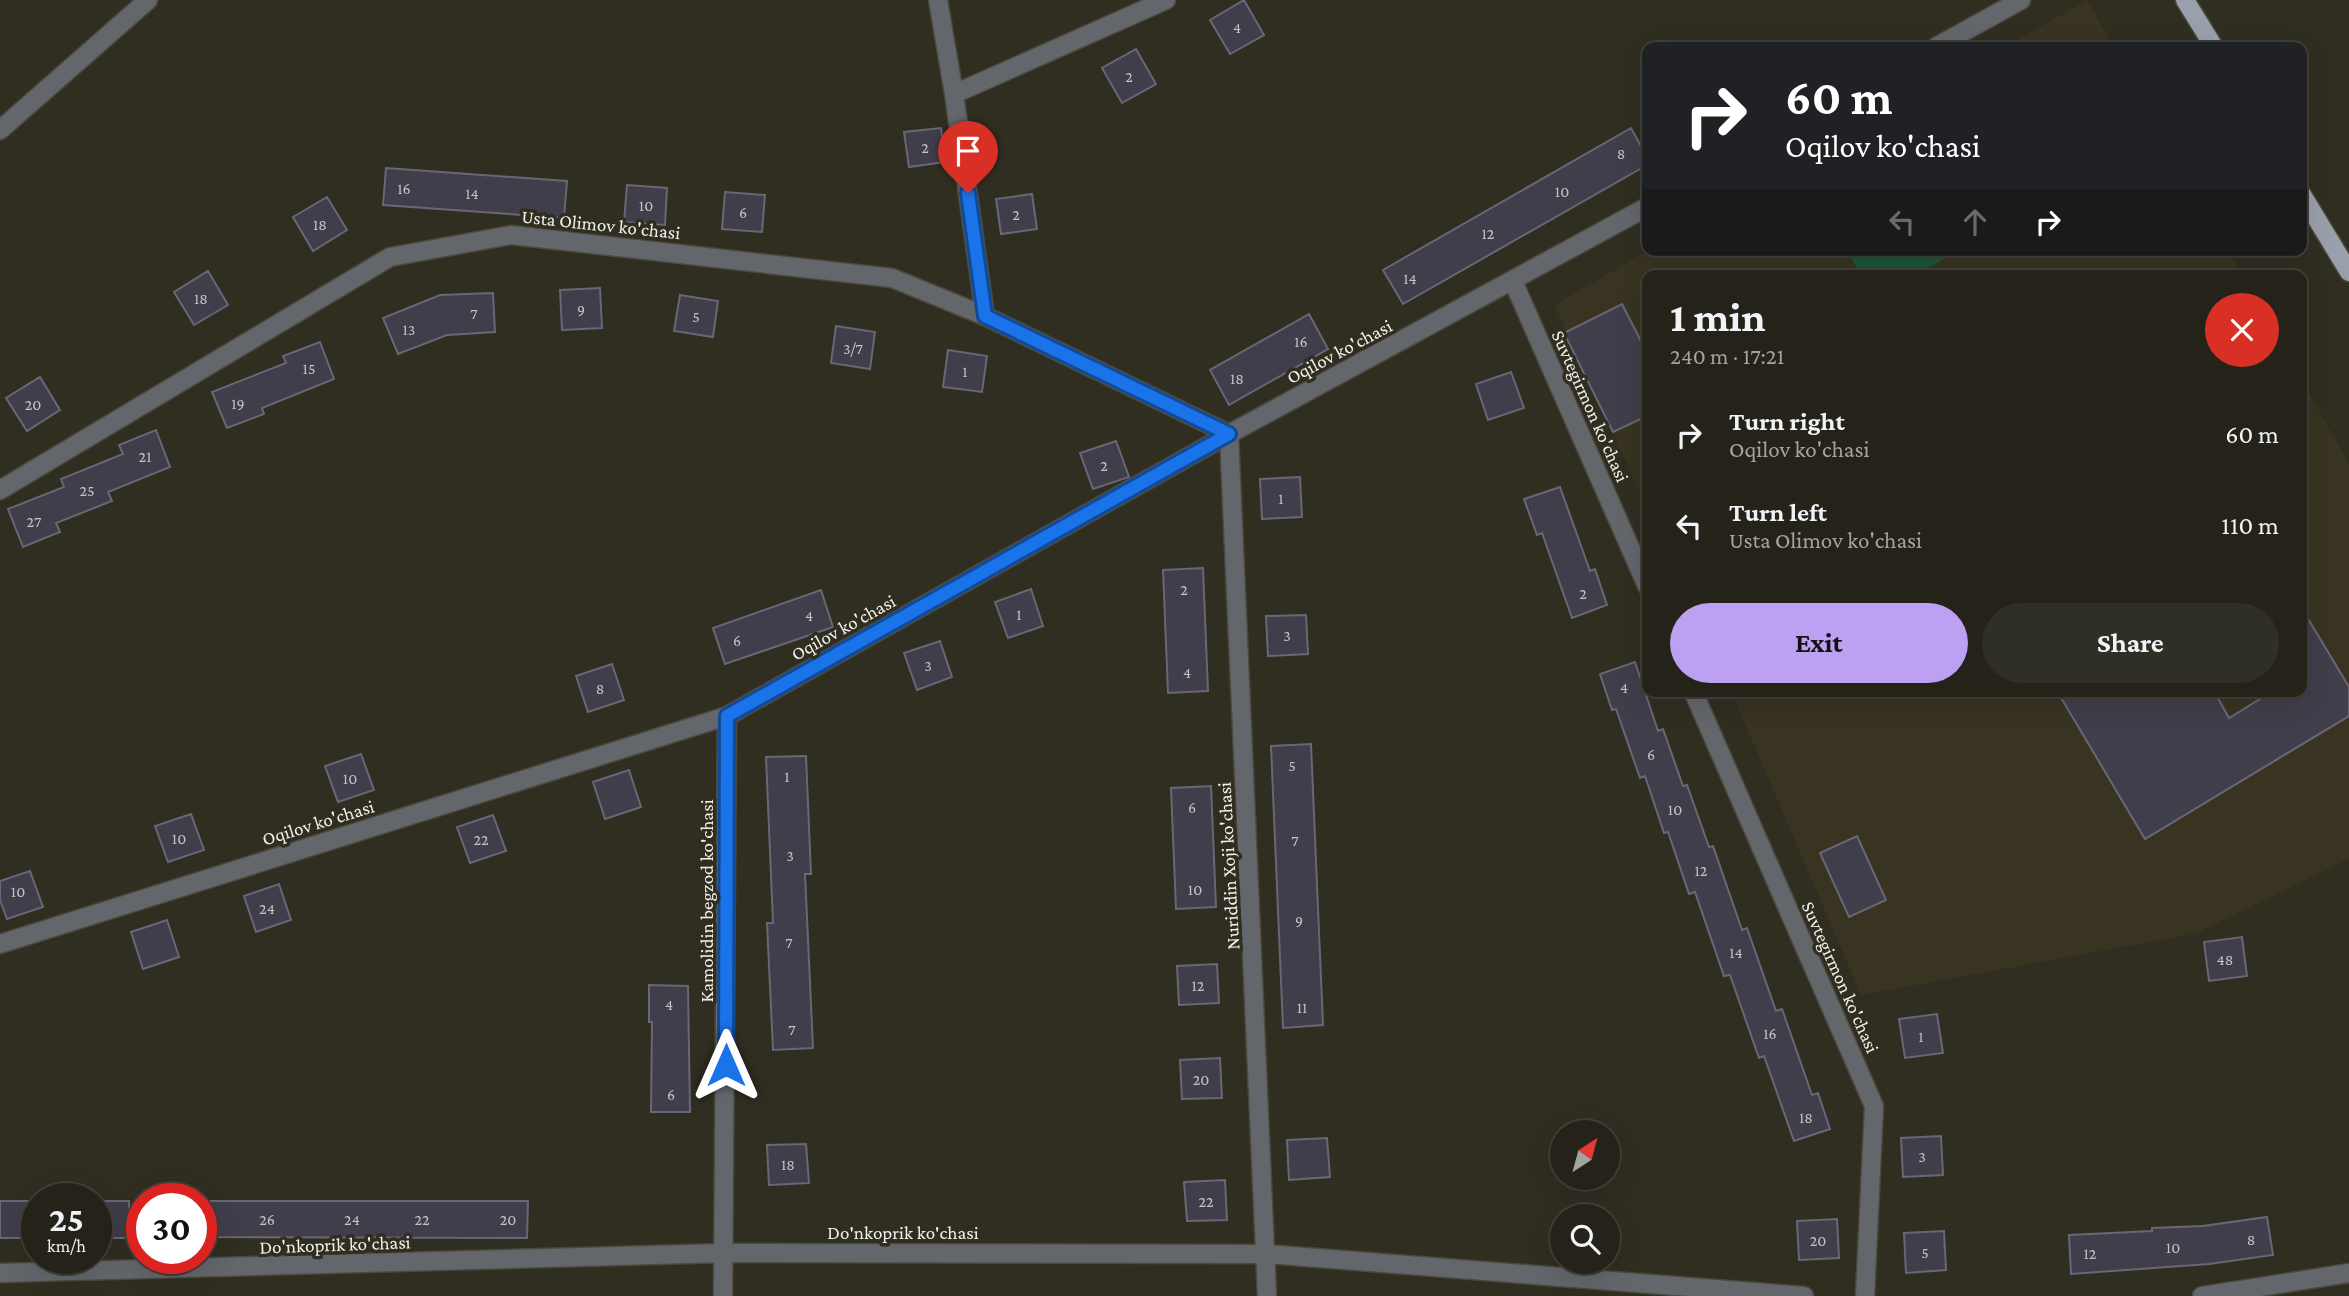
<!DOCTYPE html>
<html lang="en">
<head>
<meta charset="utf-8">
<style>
	:root { --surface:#242219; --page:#302f26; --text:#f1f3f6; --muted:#a3a4a2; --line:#413f38; --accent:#bca0f2 }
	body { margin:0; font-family:"Crimson Pro",serif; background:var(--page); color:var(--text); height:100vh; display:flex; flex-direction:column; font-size:26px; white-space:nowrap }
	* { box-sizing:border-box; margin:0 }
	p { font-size:23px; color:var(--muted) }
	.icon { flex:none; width:38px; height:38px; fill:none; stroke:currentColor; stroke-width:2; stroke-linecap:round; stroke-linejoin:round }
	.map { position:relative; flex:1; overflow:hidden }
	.details { position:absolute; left:1642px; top:270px; width:665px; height:427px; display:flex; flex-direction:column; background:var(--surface); border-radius:14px; box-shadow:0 7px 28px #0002,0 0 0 2px var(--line) }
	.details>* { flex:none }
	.top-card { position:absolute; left:1642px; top:42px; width:665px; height:214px; border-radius:14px; box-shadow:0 7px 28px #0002,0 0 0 2px var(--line); background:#202124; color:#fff; overflow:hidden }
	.needle { width:46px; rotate:36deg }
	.buttons { position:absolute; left:1550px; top:1120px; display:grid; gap:14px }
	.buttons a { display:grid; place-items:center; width:70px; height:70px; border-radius:50%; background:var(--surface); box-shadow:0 7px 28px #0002,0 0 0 2px var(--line); font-size:35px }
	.speed { position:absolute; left:21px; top:1183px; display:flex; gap:14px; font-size:35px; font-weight:700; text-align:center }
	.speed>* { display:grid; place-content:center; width:91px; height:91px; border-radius:50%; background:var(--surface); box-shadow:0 7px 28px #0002,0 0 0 2px var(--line); line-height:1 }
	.speed small { font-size:18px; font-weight:400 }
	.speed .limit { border:10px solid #d22; background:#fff; color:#111 }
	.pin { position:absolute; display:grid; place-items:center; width:60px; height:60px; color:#fff; margin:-72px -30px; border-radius:50% 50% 50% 0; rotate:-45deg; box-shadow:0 0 7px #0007 }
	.pin .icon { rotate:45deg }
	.me { position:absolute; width:77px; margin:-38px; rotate:0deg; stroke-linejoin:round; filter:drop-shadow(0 0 5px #0008) }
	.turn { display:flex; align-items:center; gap:24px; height:147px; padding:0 28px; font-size:32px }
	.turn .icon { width:91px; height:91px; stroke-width:2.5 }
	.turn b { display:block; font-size:49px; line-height:60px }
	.lanes { display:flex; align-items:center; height:66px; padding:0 28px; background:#0003; justify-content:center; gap:35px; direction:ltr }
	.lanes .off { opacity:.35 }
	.round { display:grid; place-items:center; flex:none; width:74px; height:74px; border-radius:37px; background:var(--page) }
	.head { display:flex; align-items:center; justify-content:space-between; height:119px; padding:0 28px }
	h1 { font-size:42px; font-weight:700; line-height:52px }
	.button { display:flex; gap:14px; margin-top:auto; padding:14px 28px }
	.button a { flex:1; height:80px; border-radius:42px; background:var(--accent); color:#111; font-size:28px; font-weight:700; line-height:80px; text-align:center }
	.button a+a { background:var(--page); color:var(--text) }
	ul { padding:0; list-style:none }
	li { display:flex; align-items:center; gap:21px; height:91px; padding:0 28px }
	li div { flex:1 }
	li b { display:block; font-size:26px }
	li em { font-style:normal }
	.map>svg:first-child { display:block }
	.built { fill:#393321 }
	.green { fill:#1b5738 }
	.building { fill:#3f3e4a; stroke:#686775; stroke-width:2 }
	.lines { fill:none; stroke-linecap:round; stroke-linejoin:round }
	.minor-casing { stroke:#4b483d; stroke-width:21 }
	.major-casing { stroke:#4b483d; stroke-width:21 }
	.minor { stroke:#63676c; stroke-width:18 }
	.major { stroke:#99a0ab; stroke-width:18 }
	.route-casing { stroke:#114b97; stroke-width:18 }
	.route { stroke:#1a73e8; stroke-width:12 }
	.labels { text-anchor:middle; stroke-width:7; stroke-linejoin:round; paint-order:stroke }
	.number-label { font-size:16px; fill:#c5c4c0 }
	.street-label { font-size:19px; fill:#f2f0e8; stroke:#302d21 }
</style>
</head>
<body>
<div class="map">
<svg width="2349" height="1296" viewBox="0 0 2349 1296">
	<rect width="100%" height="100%" fill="#302d21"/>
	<!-- built -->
	<path class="built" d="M2087,0L2114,47H2004Z
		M1649,250H2229L2243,275H1647V507L1554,305Z
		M2301,379L2349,463V859L2195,934L1861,995L1731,691H2301Z"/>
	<!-- green -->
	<path class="green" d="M1846,250H1958L1917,275H1861Z"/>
	<!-- building -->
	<path class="building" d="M1244,0L1264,35L1230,54L1210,20Z
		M1136,49L1156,84L1122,103L1102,68Z
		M941,128L945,162L909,167L904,132Z
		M1631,128L1647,157V165L1403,304L1383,270Z
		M386,168L567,181L564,218L383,205Z
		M627,185L667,188L665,225L624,222Z
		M725,192L765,195L762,232L722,229Z
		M1032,194L1037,229L1001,234L996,199Z
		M327,197L347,230L313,251L293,217Z
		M208,271L228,305L194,325L174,292Z
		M600,288L602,328L562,330L560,290Z
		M493,293L495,332L447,335L398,354L383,318L440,295Z
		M680,295L718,301L713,337L674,331Z
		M1622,304L1647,353V416L1613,432L1564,333Z
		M1309,314L1328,349L1229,405L1210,370Z
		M836,326L875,332L870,369L831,363Z
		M320,342L334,379L262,408L264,414L227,428L212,392L286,363L283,356Z
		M948,350L987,356L982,392L943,387Z
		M1511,372L1524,408L1488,420L1476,384Z
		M40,377L60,410L27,431L6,398Z
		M156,430L170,467L108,492L112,501L56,523L60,532L23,547L8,509L64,487L61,479L123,454L119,445Z
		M1116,441L1129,477L1093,489L1080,453Z
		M1300,477L1302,517L1262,519L1260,479Z
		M1560,487L1590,571L1595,569L1607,605L1572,618L1542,533L1537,535L1524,499Z
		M1203,568L1208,691L1168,693L1163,570Z
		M1031,589L1043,626L1008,638L995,602Z
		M821,590L833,627L725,664L713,628Z
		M2301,607L2349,687V716L2145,839L2057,691H2214L2229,718L2273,691H2301Z
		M1306,615L1308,654L1268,656L1266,616Z
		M940,641L952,677L917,690L904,653Z
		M1635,662L1658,731L1663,729L1683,786L1687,785L1709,847L1713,846L1742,930L1747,928L1776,1011L1782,1009L1812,1095L1818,1093L1830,1129L1794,1141L1764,1056L1759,1058L1730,975L1724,976L1695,892L1689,894L1668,832L1664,833L1645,776L1640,778L1616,709L1612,710L1600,674Z
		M612,664L624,700L588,712L576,676Z
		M1311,744L1323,1025L1283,1028L1271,746Z
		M361,754L374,790L338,802L325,766Z
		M806,756L811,874H805L813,1048L773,1050L767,923H773L766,757Z
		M629,770L641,807L605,819L593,782Z
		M1211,786L1216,907L1176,909L1171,788Z
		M191,814L204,850L168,862L155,826Z
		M493,815L506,851L470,863L457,827Z
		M1857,836L1886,900L1849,917L1820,853Z
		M30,871L43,907L7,919L0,900V881Z
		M279,884L291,920L256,932L244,896Z
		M167,920L179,957L143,969L131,932Z
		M2242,937L2247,976L2209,981L2204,942Z
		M1217,964L1219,1003L1179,1005L1177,966Z
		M649,985L688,986L690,1112H651L652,1022H649Z
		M1937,1014L1943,1053L1905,1058L1899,1019Z
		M1220,1058L1222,1098L1182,1099L1180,1060Z
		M1941,1136L1943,1175L1903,1177L1901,1138Z
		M1327,1138L1330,1177L1289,1180L1287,1140Z
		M806,1144L809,1183L769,1185L767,1145Z
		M1225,1180L1227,1220L1187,1221L1184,1182Z
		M0,1201H32V1238H0Z
		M96,1201H129V1238H96Z
		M201,1201H528L527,1238L201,1237Z
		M2267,1217L2273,1255L2209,1264L2071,1274L2069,1235L2152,1231V1228L2203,1226Z
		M1837,1219L1839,1258L1799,1260L1797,1221Z
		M1944,1231L1946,1270L1906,1273L1904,1233Z"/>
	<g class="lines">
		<defs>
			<path id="minor" d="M938,0L954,94L985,316
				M1936,47L2021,0
				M954,94L1166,0
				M0,130L148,0
				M1513,281L1647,586
				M0,490L390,257L511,235L892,278L985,316L1229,434L1267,1296
				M1693,691L1874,1106L1865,1296
				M0,944L727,716L1229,434L1647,207
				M0,1273L725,1253L1267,1254L1804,1296
				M723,1296L727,716
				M2202,1296L2349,1273"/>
			<path id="major" d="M2185,0L2214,47
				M2301,193L2349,272"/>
		</defs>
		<!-- minor casing -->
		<use href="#minor" class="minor-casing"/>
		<!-- major casing -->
		<use href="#major" class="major-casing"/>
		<!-- minor -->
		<use href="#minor" class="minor"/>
		<!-- major -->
		<use href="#major" class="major"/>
	</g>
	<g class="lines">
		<defs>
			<path id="route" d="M726,1065L727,716L1229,434L985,316L968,193"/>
		</defs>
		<!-- route casing -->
		<use href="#route" class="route-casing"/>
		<!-- route -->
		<use href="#route" class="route"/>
	</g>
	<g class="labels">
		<!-- number labels -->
		<g class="number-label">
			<text x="1237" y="33">4</text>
			<text x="1129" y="82">2</text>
			<text x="925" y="153">2</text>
			<text x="1621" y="159">8</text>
			<text x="404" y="194">16</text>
			<text x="1562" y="197">10</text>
			<text x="472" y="199">14</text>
			<text x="646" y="211">10</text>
			<text x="743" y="218">6</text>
			<text x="1016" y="220">2</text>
			<text x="320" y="230">18</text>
			<text x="1488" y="239">12</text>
			<text x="1410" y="284">14</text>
			<text x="201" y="304">18</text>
			<text x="581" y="315">9</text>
			<text x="474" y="319">7</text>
			<text x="696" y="322">5</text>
			<text x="409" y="335">13</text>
			<text x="1301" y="347">16</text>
			<text x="853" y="354">3/7</text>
			<text x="309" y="374">15</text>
			<text x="965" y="377">1</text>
			<text x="1237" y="384">18</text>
			<text x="238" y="409">19</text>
			<text x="33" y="410">20</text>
			<text x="145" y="462">21</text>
			<text x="1104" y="471">2</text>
			<text x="87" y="496">25</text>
			<text x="1281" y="504">1</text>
			<text x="34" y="527">27</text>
			<text x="1184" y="595">2</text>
			<text x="1583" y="599">2</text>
			<text x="1019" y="620">1</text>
			<text x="809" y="621">4</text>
			<text x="1287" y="641">3</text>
			<text x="737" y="646">6</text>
			<text x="928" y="671">3</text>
			<text x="1187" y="678">4</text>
			<text x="1624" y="693">4</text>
			<text x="600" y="694">8</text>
			<text x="1651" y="760">6</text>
			<text x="1292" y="771">5</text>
			<text x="787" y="782">1</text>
			<text x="350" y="784">10</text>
			<text x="1192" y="813">6</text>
			<text x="1675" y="815">10</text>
			<text x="179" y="844">10</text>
			<text x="481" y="845">22</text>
			<text x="1295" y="846">7</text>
			<text x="790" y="861">3</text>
			<text x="1701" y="876">12</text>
			<text x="1195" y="895">10</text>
			<text x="18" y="897">10</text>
			<text x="267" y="914">24</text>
			<text x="1299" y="926">9</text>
			<text x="789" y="948">7</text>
			<text x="1736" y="958">14</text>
			<text x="2225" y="965">48</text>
			<text x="1198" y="991">12</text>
			<text x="669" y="1010">4</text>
			<text x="1302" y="1013">11</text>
			<text x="792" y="1035">7</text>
			<text x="1770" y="1039">16</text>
			<text x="1921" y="1042">1</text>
			<text x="1201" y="1085">20</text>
			<text x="671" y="1100">6</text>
			<text x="1806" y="1123">18</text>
			<text x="1922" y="1162">3</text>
			<text x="788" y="1170">18</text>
			<text x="1206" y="1207">22</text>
			<text x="267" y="1225">26</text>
			<text x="352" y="1225">24</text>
			<text x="422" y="1225">22</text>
			<text x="508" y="1225">20</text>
			<text x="2251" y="1245">8</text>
			<text x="1818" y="1246">20</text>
			<text x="2173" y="1253">10</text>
			<text x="1925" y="1258">5</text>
			<text x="2090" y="1259">12</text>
		</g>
		<!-- street labels -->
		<g class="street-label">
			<text transform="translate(601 224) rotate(6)" y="7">Usta Olimov ko'chasi</text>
			<text transform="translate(1339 351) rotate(-28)" y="7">Oqilov ko'chasi</text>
			<text transform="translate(1591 406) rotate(66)" y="7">Suvtegirmon ko'chasi</text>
			<text transform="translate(843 627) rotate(-29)" y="7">Oqilov ko'chasi</text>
			<text transform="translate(318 822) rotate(-17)" y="7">Oqilov ko'chasi</text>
			<text transform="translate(1228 866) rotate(-93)" y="7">Nuriddin Xoji ko'chasi</text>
			<text transform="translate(706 901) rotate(-90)" y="7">Kamolidin begzod ko'chasi</text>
			<text transform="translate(1841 977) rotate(66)" y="7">Suvtegirmon ko'chasi</text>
			<text x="903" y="1239">Do'nkoprik ko'chasi</text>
			<text transform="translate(335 1244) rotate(-2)" y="7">Do'nkoprik ko'chasi</text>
		</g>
	</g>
</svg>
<div class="buttons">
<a><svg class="needle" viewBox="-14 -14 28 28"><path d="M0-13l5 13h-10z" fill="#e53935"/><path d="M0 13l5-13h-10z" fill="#a3a4a2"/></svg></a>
<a><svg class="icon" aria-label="search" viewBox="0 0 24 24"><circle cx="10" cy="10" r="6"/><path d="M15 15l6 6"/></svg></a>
</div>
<div class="speed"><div>25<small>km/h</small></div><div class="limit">30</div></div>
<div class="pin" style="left:968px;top:193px;background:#d93025"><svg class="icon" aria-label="arrive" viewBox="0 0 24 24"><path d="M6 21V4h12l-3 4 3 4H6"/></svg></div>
<svg class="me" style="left:726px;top:1065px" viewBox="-20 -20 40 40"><path d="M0-17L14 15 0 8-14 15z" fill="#1a73e8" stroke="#fff" stroke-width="4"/></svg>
<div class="top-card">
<div class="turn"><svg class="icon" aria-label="right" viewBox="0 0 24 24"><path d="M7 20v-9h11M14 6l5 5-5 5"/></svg><div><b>60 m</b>Oqilov ko'chasi</div></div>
<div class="lanes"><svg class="icon off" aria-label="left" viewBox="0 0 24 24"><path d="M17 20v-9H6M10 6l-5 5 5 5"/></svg><svg class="icon off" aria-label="ahead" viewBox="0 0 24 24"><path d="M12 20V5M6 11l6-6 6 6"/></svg><svg class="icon" aria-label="right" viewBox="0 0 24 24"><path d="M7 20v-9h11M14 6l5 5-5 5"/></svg></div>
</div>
<section class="details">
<div class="head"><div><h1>1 min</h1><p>240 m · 17:21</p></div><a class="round" style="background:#d93025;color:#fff"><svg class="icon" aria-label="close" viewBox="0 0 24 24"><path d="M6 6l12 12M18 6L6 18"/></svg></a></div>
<ul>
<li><svg class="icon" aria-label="right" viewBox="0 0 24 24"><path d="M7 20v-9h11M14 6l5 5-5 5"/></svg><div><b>Turn right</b><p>Oqilov ko'chasi</p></div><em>60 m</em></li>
<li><svg class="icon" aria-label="left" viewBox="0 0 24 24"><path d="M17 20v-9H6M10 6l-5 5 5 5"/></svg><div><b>Turn left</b><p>Usta Olimov ko'chasi</p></div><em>110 m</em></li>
</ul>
<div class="button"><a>Exit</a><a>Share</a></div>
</section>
</div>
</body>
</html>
